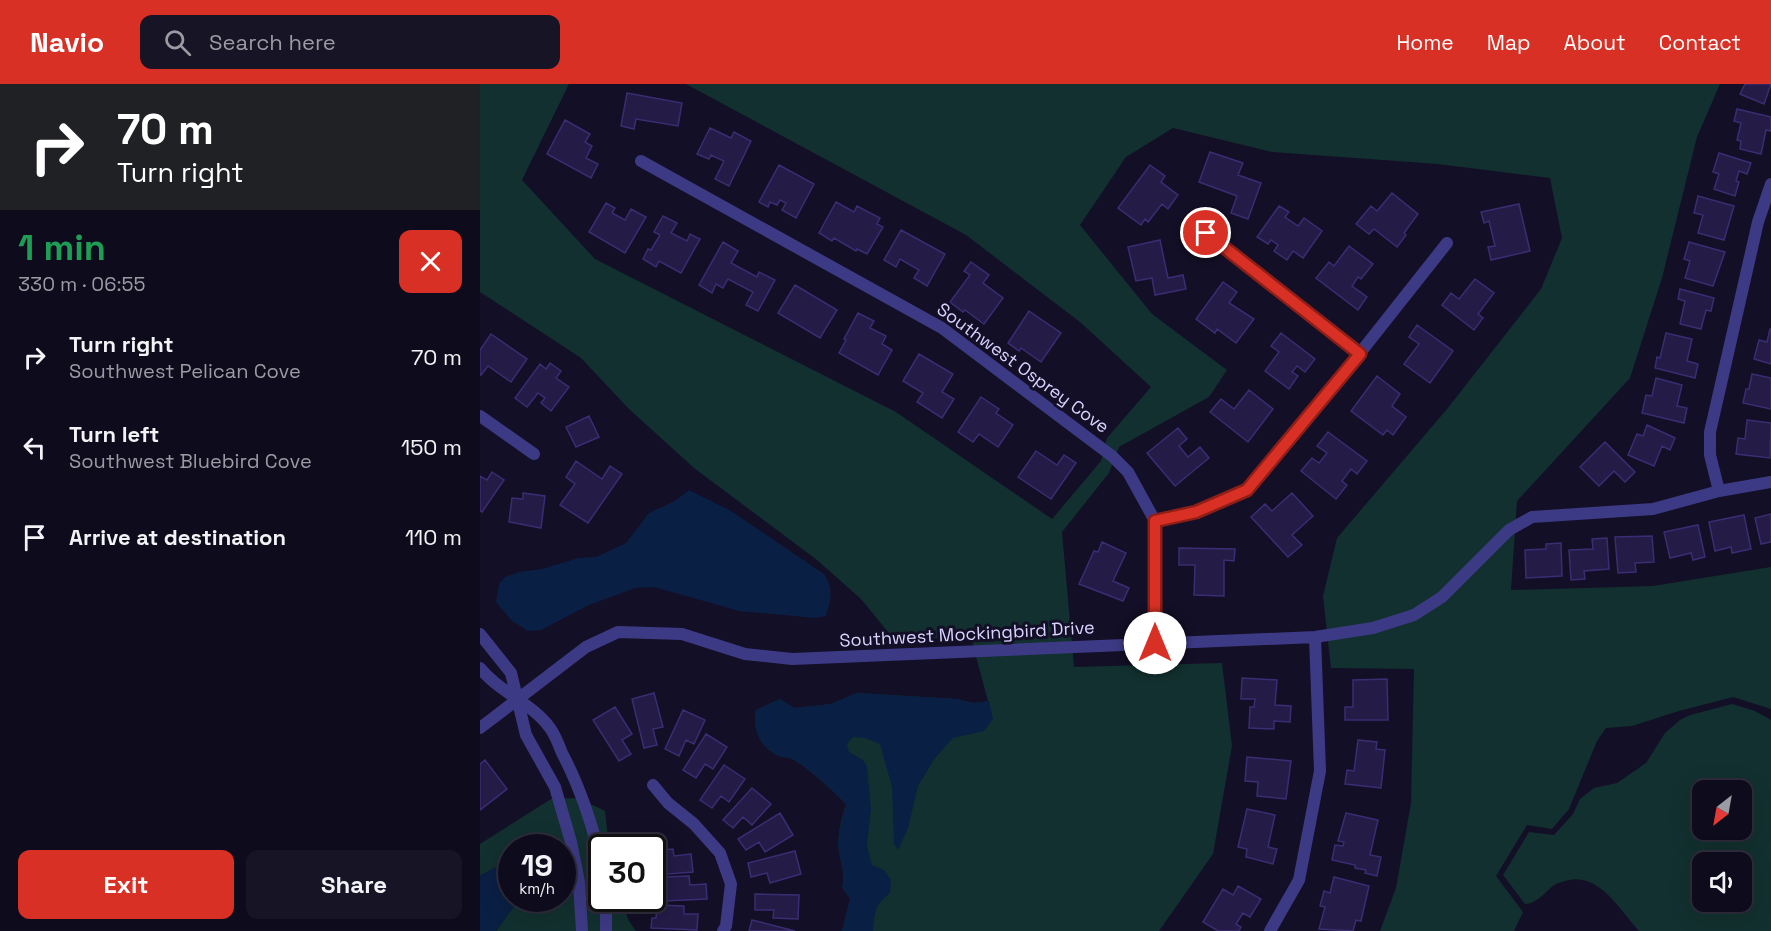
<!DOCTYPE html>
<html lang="en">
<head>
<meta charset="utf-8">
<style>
	:root { --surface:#0e0b1c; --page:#171425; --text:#f1f3f6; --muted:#9b9ba3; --line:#2e2b3b; --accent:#d93025 }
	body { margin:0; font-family:"Space Grotesk",sans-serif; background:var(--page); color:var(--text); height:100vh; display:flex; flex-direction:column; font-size:22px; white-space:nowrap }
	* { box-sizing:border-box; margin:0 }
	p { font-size:20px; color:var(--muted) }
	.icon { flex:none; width:33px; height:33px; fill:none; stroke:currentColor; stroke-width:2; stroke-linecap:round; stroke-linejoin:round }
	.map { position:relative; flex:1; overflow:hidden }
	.side { display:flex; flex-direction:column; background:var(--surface); width:480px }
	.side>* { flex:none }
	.banner { background:#202124; color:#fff; overflow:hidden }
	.needle { width:39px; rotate:211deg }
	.tools { position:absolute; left:1212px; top:696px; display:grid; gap:12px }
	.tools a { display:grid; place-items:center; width:60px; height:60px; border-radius:12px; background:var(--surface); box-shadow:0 6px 24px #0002,0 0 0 2px var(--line); font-size:30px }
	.speed { position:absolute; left:18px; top:750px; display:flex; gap:12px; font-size:30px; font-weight:700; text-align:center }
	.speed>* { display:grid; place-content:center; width:78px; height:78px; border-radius:50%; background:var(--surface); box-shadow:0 6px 24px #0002,0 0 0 2px var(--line); line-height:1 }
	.speed small { font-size:15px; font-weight:400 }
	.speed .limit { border:3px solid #111; border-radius:9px; background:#fff; color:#111 }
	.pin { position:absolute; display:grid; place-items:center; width:51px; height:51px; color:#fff; margin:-26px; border:3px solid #fff; border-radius:50%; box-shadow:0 2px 6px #0007 }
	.me { position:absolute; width:66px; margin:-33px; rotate:0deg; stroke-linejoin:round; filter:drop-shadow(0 0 4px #0008) }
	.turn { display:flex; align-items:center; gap:21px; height:126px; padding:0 18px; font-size:27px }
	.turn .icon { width:78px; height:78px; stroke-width:2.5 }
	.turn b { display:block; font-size:42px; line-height:51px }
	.round { display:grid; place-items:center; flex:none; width:63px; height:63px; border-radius:12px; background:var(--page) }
	.head { display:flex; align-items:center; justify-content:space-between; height:102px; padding:0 18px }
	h1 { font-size:36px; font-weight:700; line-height:45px; color:#1e9e55 }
	.button { display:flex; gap:12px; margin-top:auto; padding:12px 18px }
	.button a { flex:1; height:69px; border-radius:12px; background:var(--accent); color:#fff; font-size:24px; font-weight:700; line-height:69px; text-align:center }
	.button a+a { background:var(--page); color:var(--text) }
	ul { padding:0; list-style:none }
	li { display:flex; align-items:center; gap:18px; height:90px; padding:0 18px }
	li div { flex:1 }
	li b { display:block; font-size:22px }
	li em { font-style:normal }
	header { display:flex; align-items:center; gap:36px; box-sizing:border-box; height:84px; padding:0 30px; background:var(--accent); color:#fff }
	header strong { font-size:28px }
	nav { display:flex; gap:33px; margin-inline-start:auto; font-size:21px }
	.search { width:420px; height:54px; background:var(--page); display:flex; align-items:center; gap:15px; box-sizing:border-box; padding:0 21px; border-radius:12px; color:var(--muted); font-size:22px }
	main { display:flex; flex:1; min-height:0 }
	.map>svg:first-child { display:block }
	.green { fill:#12302f; fill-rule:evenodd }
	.water { fill:#0a1f44 }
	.building { fill:#241b47; stroke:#3b2d73; stroke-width:1.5 }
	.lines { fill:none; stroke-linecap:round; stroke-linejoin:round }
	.minor { stroke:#3d3a85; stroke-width:12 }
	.route-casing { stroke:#8d1f18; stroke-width:15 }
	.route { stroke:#d93025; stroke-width:10 }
	.labels { text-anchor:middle; stroke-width:6; stroke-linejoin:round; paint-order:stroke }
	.street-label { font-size:18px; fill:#d9d4ff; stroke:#130f26 }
</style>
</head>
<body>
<header>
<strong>Navio</strong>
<div class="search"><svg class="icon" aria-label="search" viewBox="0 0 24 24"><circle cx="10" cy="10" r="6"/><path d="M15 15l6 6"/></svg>Search here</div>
<nav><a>Home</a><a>Map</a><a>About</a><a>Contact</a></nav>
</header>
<main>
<section class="side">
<div class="banner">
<div class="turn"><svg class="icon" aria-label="right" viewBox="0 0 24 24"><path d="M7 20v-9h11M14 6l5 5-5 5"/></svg><div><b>70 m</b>Turn right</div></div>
</div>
<div class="head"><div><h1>1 min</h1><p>330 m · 06:55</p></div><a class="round" style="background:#d93025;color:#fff"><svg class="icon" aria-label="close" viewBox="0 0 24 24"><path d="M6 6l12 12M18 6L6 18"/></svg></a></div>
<ul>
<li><svg class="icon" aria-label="right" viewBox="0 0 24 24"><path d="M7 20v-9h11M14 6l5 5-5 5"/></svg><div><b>Turn right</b><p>Southwest Pelican Cove</p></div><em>70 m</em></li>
<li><svg class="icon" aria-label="left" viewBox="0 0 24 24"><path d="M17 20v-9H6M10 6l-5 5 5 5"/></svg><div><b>Turn left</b><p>Southwest Bluebird Cove</p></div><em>150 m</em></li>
<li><svg class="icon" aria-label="arrive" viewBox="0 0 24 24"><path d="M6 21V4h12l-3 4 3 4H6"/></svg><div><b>Arrive at destination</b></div><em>110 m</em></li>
</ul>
<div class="button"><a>Exit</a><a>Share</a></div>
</section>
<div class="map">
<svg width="1291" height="847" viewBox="0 0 1291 847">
	<rect width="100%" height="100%" fill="#130f26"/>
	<!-- green -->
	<path class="green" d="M0,0H89L42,96L115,175L416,328L572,435L621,377L627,354L671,303L600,238L486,151L206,0H1240L1217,53L1182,194L1150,294L1037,417L1031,506L1173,502L1291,483V625L1253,613L1199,627L1152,642L1126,644L1117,657L1089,725L1072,745L1047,741L1016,792L1043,828L1034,847H900L916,804L931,719L934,585L851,584L843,512L857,454L967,325L1061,205L1082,154L1070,94L958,80L792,68L693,44L646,73L600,141L672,230L747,286L729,313L639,363L629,389L582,448L594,583L742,579L752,662L733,770L679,847H362L370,815L362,803C366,789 360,779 359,764C357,749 362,734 366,720C353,707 329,684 312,675C308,673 303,674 299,672C280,664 272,644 276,626L300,615L314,624L351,620L377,609L477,615L494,619L508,617L491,554H413L381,515L337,476L214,384L149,325L101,274L0,208Z
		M1252,620L1275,627L1291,636V847H1159C1141,828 1121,790 1089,796C1085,797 1080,798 1076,800C1065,807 1059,819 1045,820L1023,791L1049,748L1074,751L1093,730L1100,715L1114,704L1137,699L1166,679L1185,649L1200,636L1210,631ZM1222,706H1262V746H1222ZM1222,778H1262V818H1222Z
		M98,714L125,727L129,763L122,764V814L140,815L149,837L156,847H16L39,815L82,814V764H32L31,783C20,780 10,786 0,792V760L71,715Z"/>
	<!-- water -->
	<path class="water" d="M209,406L251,427L344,490C354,505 351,515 346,532L335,534L259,527L174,503L155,504L109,521L61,546L48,547L32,537L16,518L19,500L25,493L39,488L62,485L98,474L116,473L146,459L169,429L195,417Z
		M377,609L477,615L494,619L509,617L513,635L504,647L473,654L455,674L438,702L428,744L418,766L414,760L412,703L400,660L385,654L373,653L367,660L369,668L383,676L387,682L391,725L387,761L392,781L404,786L411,796L410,809C394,822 395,828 393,847H362L370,815L362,803C367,787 358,776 358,759C359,746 363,733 366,720C353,707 329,684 312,675C308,673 303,674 299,672C280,664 272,644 276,626L300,615L314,624L351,620Z
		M25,781L31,783L32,814L39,815L16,847H0V792L18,782Z"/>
	<!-- building -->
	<path class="building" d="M1265,0H1291L1284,20L1260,10Z
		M147,9L202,19L198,42L156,35L154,45L141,42Z
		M1257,25L1291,33V47L1286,46L1281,70L1260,65L1261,57L1257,56L1261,39L1254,37Z
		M85,36L110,50L105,58L112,62L106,74L118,80L111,94L67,70Z
		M230,44L251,54L254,48L271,57L249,102L235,95L244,77L231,71L229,75L217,70Z
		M730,68L763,79L758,91L781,99L768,135L751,129L757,112L719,98Z
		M1239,69L1271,79L1267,90L1259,87L1256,97L1259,98L1255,112L1234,105L1239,90L1233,88Z
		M299,81L334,100L316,134L302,126L306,119L300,116L297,121L290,118L288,123L279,118Z
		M670,81L685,92L681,98L698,111L688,125L682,120L668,138L665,135L661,141L638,124Z
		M912,109L938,130L924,149L926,151L917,163L894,145L889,150L876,140L891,122L897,127Z
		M1218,112L1254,122L1244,156L1218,149L1223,131L1214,129Z
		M356,118L374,128L377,122L400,134L397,140L403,143L387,170L377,165L376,167L354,154L352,157L339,149Z
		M126,119L135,124L132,129L145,136L151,125L166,133L145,169L109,148Z
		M1039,120L1050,167L1011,176L1008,163L1015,162L1009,137L1004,139L1001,128Z
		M799,122L809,128L805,133L818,142L824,134L842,147L823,174L813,167L807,176L794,167L798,161L791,156L788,160L777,153Z
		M183,132L197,139L191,149L207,157L210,150L220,155L201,189L179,177L176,183L163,175L168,165L171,166L180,151L174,148Z
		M421,146L465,170L447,202L434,194L439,186L420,175L416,183L404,176Z
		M680,156L688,194L703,191L706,205L675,211L672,194L656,197L648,163Z
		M243,158L258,167L251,179L277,193L279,188L295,196L278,227L266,221L273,208L248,195L243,204L236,200L232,209L219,201Z
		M1209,158L1245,168L1233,202L1205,194L1210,177L1204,175Z
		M869,162L893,180L881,195L878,193L872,202L887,213L878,226L836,194L849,178L854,182Z
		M491,178L509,191L503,199L523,214L504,240L485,226L483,228L470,218L490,191L484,187Z
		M995,195L1014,209L998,230L1003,234L994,246L962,221L971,209L979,215Z
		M743,198L757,208L749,219L774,235L756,259L737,245L735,249L716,235Z
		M315,201L357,226L340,254L298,229Z
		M1200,205L1234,214L1231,227L1226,226L1221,245L1200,240L1205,217L1198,215Z
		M549,227L581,249L561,278L541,264L539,267L528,259Z
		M378,229L394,237L390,244L406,252L402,260L412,266L398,291L359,269L366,256L364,255Z
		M937,241L973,267L950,299L924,280L939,260L929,253Z
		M1290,245H1291V280L1274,275L1279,256L1287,258Z
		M801,249L835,275L825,288L817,282L812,288L818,292L809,305L785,287L799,268L791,262Z
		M1186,249L1212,255L1207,277L1218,280L1215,294L1175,284L1177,273L1180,274Z
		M11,250L47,275L31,298L8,282L1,291L0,290V266Z
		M439,270L473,290L462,308L474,315L462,334L437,318L443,309L423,297Z
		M70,279L81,287L76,294L89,303L71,327L61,319L65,314L58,309L47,323L35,314L60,280L66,285Z
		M1272,290L1291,294V325L1263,319L1266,305H1269Z
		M897,292L920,310L912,322L926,333L913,351L907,346L903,351L871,327Z
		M1176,294L1202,301L1197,322L1207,324L1204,339L1162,329L1166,311L1172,312Z
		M769,306L793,325L768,358L730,328L741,315L754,325Z
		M501,313L519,325L516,329L533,341L518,363L499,350L493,358L478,348Z
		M109,332L119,353L96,363L86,343Z
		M1267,336L1291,339L1290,374L1256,370L1258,354L1265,355Z
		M1167,341L1195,354L1190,366L1182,362L1174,382L1148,371L1157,350L1163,352Z
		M698,344L707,355L699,362L708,373L720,363L729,374L695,402L667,369Z
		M848,348L887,377L877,390L871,385L862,397L867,401L856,415L821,387L832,374L839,379L847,369L837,362Z
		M1125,358L1155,388L1145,398L1134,387L1119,402L1100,383Z
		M556,367L577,381L584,371L596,379L571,415L538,393Z
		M96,377L122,395L130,382L142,390L108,439L80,421L95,400L86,393Z
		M12,388L24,396L2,428L0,427V392L7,396Z
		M43,409L65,412L61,444L29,438L32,414L43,415Z
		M812,409L833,432L812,451L822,461L808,473L771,433L785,420L792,427Z
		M1291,430V458L1281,460L1275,434Z
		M1264,431L1271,465L1252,469L1251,463L1235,467L1229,438Z
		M1218,441L1225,473L1213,476L1211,469L1190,474L1184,448Z
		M1172,452L1174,478L1155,479L1156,488L1138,489L1135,453Z
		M1127,454L1129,485L1104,487L1105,495L1091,496L1089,466L1113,465L1112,455Z
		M622,458L646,469L633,497L649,504L643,517L599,500L614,467L618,468Z
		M1081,459L1082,492L1046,494L1045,466L1066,465V460Z
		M699,464L755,465L754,477L744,476V512L714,511L715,481H699Z
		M762,594L797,596L795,621L811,622L810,638L794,637V645L769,644L770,623H774L775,615H761Z
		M907,595L908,636H865V623H873V596Z
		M174,609L183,643L173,645L177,661L164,664L152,615Z
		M135,623L152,650L142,656L151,670L139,677L113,636Z
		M203,626L225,636L214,660L206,656L199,672L185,665Z
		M226,650L247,663L233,685L225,680L216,694L203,686Z
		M878,656L897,658L896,665L905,666L901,704L865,700L867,686L874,687Z
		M767,673L811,677L806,715L777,712L778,698L765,697Z
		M5,676L27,705L0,726V680Z
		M244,681L265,695L249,718L241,712L232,724L220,716Z
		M272,704L291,720L272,741L263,733L253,744L243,736Z
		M767,725L795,731L788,763L797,765L793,780L766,773L767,765L758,763Z
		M300,729L313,751L285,768L279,758L266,766L258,755Z
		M866,729L898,736L890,771L901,773L897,792L885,789L886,786L875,784V781L852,776L855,761L863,762L864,758L858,757Z
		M193,765L194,772L211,770L213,788L174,791L172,767Z
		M315,767L321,790L290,799L287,789L271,793L268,779Z
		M209,792L210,801L226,800L227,815L184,817L183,793Z
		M854,793L889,802L881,837L876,836L873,847L839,845L845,823L840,822L844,807L850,809Z
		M758,802L781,815L770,833L763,829L756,840L761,843L759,847H738L723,838L743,805L753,811Z
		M275,810L319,811L318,835L293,834L294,826H275Z
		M177,821L204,822V830H218L217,846L171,844L172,834H176Z
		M272,836L315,847H269Z"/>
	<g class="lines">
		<!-- minor -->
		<path class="minor" d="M161,77L462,244L632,372L648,388L675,437V559
			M726,149L880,269
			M0,332L54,370
			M1239,407L1230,371V348L1278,138L1291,100
			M675,437L716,428L767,407L880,269L967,159
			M0,550L31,589L46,651L75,703L91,758L99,798L102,847
			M0,584C19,608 52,619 70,644C75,651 79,661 82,669C101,705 113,742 122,782
			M0,644L106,563L138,548L202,550L265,570L312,575L835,553L893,544L934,531L962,513L1029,446L1052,433L1173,425L1239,407L1291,398
			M173,701L188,719L214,740L240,769L251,800L246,842L243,847
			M126,814V847
			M790,847L819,796L840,687L835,553"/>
	</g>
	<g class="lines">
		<defs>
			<path id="route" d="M675,559V437L716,428L767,406L880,270L726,149"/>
		</defs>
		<!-- route casing -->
		<use href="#route" class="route-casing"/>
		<!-- route -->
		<use href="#route" class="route"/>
	</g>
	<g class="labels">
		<!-- street labels -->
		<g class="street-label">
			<text transform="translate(543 284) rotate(36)" y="6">Southwest Osprey Cove</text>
			<text transform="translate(487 550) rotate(-3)" y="6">Southwest Mockingbird Drive</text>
		</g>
	</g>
</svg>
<div class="tools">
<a><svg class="needle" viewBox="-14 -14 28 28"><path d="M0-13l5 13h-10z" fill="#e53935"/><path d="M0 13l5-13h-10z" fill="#9b9ba3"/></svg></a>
<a><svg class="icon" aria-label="sound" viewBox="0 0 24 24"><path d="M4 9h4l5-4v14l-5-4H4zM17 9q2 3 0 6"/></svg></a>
</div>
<div class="speed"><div>19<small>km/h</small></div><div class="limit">30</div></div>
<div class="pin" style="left:726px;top:149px;background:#d93025"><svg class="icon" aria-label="arrive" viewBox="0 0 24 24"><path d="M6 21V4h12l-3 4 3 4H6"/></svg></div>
<svg class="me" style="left:675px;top:559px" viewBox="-20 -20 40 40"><circle r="19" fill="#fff"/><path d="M0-13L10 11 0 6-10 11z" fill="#d93025"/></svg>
</div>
</main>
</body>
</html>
